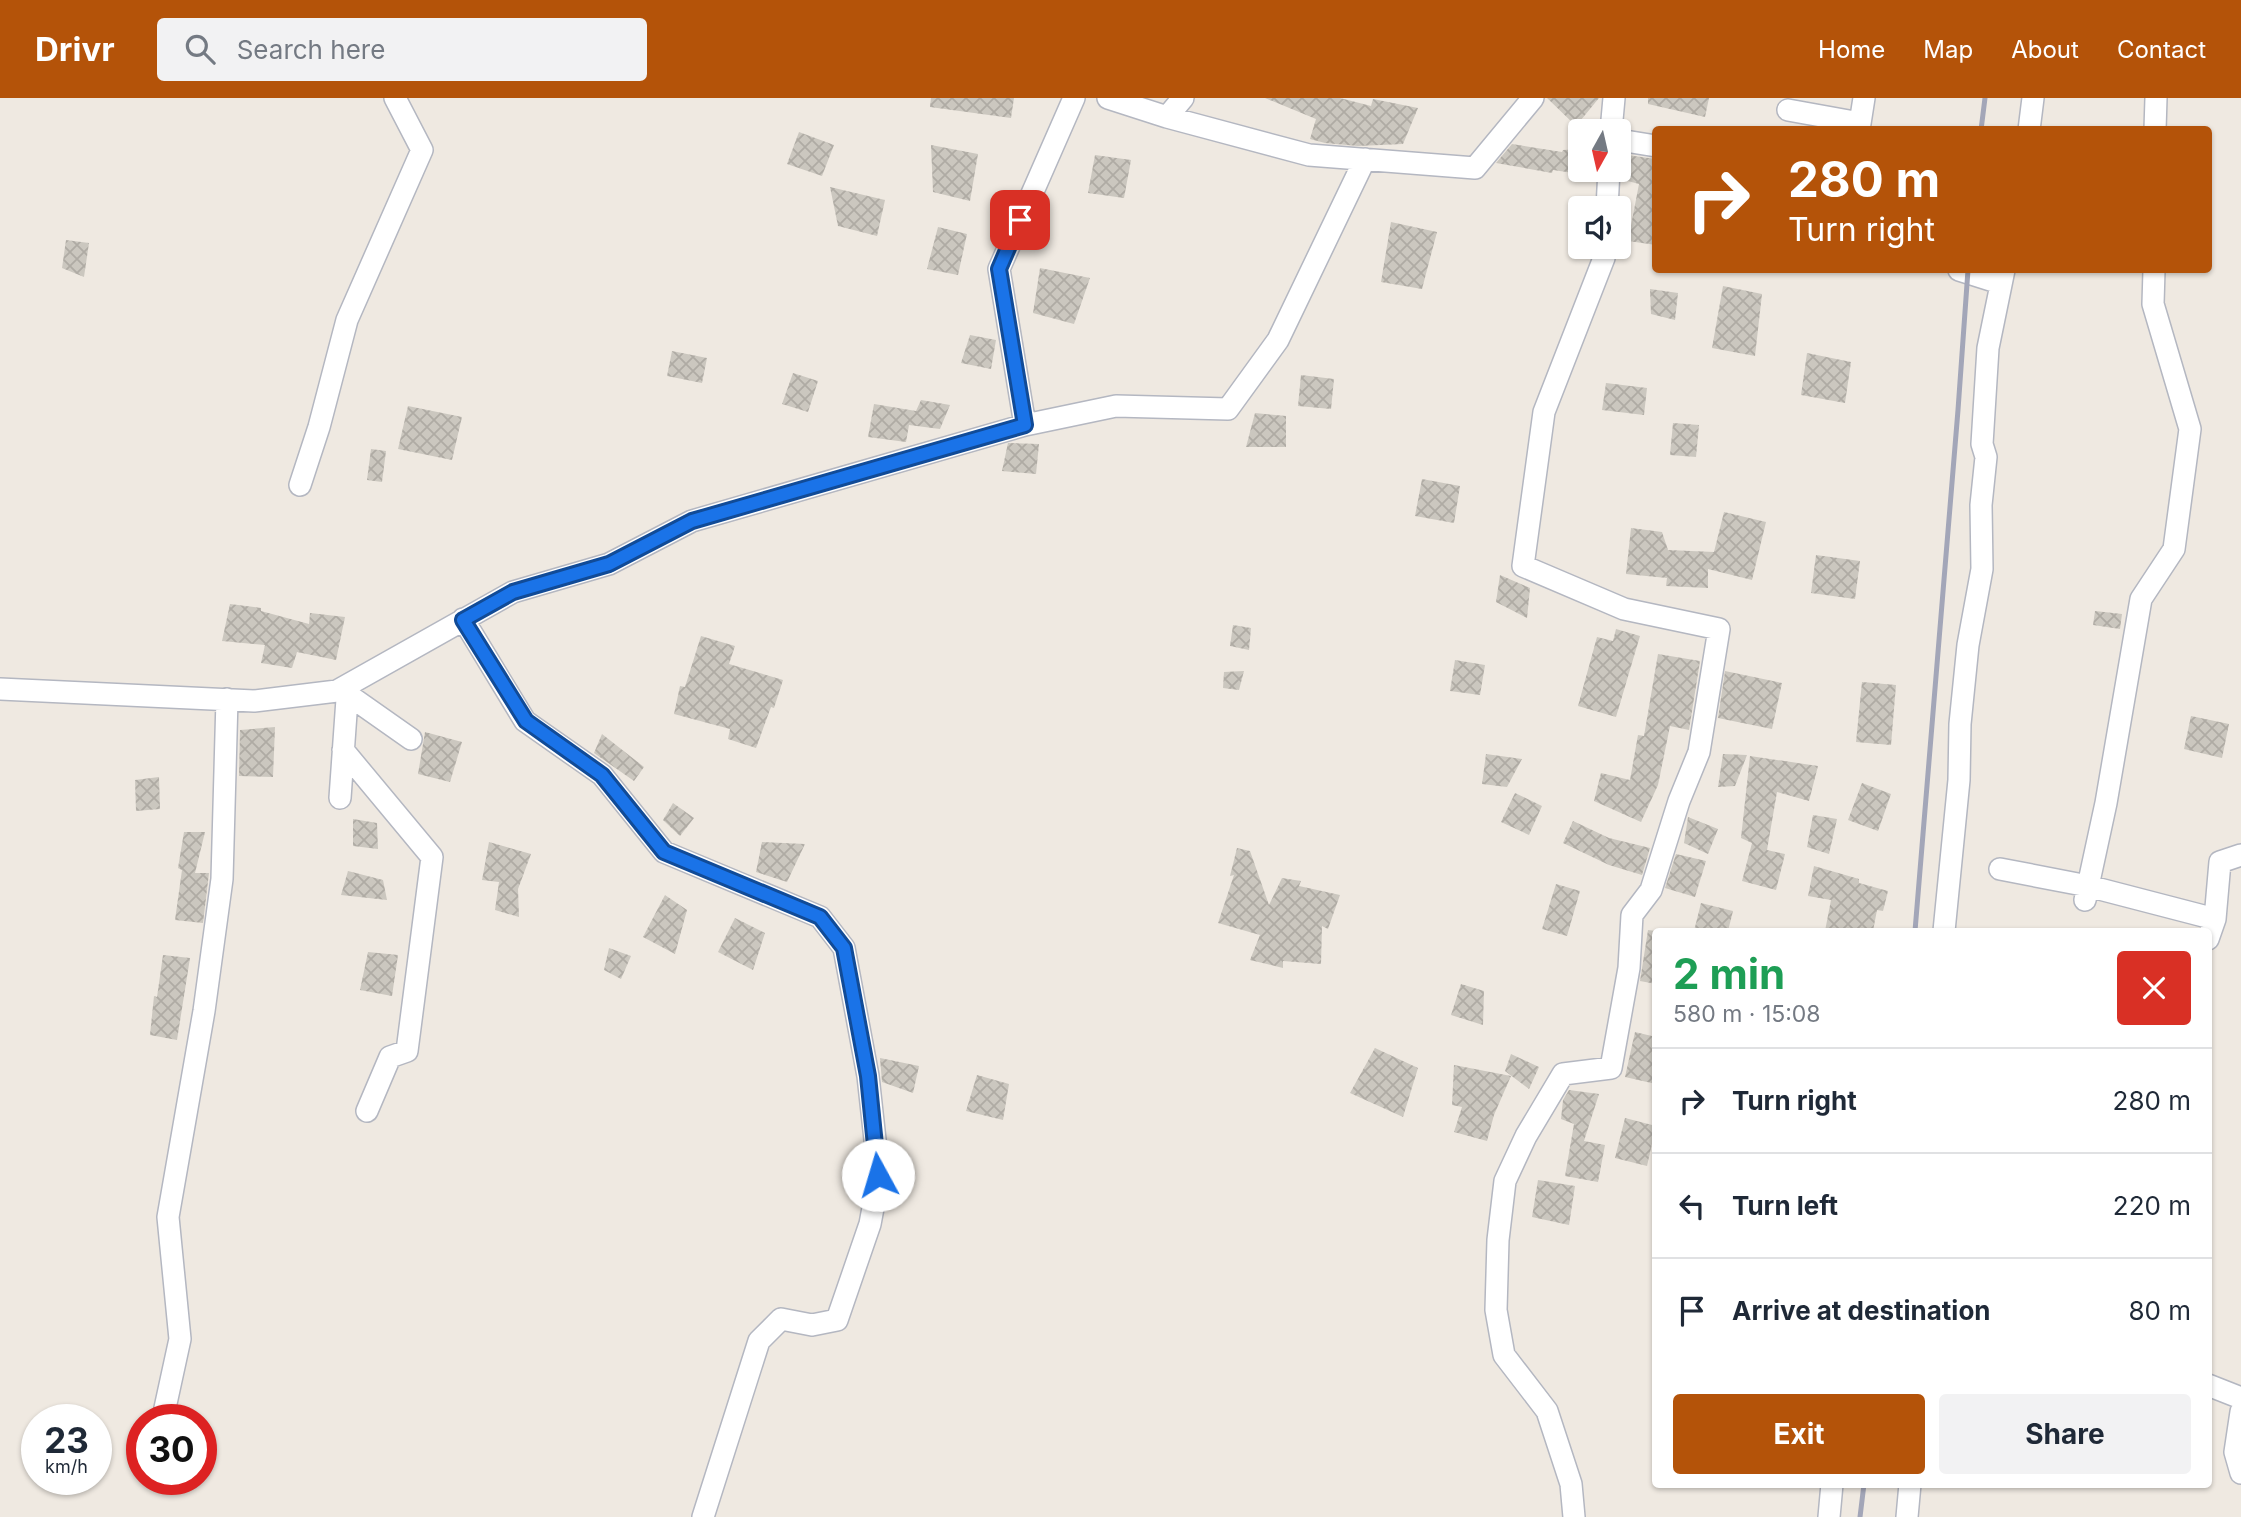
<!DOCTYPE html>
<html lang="en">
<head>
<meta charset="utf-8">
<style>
	:root { --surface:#fff; --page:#f2f2f3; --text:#1f2937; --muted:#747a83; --line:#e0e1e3; --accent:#b45309 }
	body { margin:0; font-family:Inter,sans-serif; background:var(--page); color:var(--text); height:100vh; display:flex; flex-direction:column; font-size:26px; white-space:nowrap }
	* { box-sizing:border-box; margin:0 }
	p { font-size:23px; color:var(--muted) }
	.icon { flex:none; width:38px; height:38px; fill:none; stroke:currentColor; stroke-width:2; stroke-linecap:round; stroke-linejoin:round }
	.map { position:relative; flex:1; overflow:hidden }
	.panel { position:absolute; left:1652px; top:830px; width:560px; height:560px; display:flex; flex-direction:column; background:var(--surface); border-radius:7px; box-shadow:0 2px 5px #0004 }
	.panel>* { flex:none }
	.top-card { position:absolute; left:1652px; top:28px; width:560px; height:147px; border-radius:7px; box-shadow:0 2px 5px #0004; background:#b45309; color:#fff; overflow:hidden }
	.needle { width:46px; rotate:188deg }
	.fabs { position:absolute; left:1568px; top:21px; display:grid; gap:14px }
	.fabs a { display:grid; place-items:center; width:63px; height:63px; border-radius:7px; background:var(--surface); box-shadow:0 2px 5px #0004; font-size:35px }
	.speed { position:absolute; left:21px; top:1306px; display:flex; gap:14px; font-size:35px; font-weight:700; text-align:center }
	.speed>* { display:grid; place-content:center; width:91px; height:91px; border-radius:50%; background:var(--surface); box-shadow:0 2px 5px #0004; line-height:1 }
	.speed small { font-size:18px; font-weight:400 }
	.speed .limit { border:10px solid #d22; background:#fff; color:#111 }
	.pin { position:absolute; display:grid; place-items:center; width:60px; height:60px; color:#fff; margin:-30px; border-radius:14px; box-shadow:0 4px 10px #0006 }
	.me { position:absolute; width:77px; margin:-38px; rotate:354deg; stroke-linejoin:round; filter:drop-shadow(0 0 5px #0008) }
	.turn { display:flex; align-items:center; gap:24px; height:147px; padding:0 21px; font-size:32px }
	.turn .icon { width:91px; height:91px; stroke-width:2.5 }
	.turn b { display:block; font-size:49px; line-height:60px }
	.round { display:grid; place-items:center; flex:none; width:74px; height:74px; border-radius:7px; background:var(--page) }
	.overview { display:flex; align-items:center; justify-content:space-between; height:119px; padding:0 21px }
	h1 { font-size:42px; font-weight:700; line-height:52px; color:#1e9e55 }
	.primary-button { display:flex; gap:14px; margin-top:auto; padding:14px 21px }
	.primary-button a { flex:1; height:80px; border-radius:7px; background:var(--accent); color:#fff; font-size:28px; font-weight:700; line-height:80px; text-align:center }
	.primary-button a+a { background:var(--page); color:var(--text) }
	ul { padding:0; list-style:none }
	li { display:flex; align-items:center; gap:21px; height:105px; padding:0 21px; border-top:2px solid var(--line) }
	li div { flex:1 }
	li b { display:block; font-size:26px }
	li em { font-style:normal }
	header { display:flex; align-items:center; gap:42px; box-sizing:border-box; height:98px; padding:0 35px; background:var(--accent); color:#fff }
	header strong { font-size:33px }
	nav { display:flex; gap:38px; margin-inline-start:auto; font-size:24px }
	.search { width:490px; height:63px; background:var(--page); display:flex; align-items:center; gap:18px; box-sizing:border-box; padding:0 24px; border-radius:7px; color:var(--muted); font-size:26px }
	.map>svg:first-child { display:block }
	.building { fill:url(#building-cross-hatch) }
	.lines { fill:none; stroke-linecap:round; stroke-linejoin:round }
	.street-casing { stroke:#b4b7c1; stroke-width:24 }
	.street { stroke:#fff; stroke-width:21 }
	.rail { stroke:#a3a6b8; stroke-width:5 }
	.route-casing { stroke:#114b97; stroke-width:18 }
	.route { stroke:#1a73e8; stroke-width:12 }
</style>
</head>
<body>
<header>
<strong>Drivr</strong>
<div class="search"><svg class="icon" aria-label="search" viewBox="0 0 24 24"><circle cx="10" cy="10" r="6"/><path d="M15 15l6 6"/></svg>Search here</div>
<nav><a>Home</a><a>Map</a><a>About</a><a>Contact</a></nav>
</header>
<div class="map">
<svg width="2241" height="1419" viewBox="0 0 2241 1419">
	<defs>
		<pattern id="building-cross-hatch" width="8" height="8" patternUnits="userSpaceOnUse" patternTransform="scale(1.75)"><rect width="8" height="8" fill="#cbc7bf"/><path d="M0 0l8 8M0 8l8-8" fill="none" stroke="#afaba4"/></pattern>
	</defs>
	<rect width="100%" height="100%" fill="#efe9e1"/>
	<!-- building -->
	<path class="building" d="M931,0H1014L1011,20L930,9Z
		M1265,0H1340L1371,8L1373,1L1418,10L1403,46L1358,48L1325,45L1310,41L1316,21Z
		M1547,0H1599L1576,28Z
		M1648,0H1709L1705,19L1648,6Z
		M799,34L834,47L822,78L787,66Z
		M1512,46L1562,54L1563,52L1580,51V76L1553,72L1552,75L1496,65Z
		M931,47L978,56L970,103L933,94Z
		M1095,57L1131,62L1124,100L1088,95Z
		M1627,57L1656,61V88L1652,108L1656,109V147L1628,143L1639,86L1624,82Z
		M830,89L885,102L877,138L838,128Z
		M1391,124L1437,134L1422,191L1381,184Z
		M938,129L967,136L958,177L927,171Z
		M66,142L89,145L84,179L62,170Z
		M1040,170L1090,180L1074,226L1033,215Z
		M1723,188L1762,196L1755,258L1712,250Z
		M1650,191L1678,195L1675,222L1651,216Z
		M970,237L996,242L991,271L961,265Z
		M672,253L707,260L702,285L667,278Z
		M1807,255L1851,264L1845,305L1801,297Z
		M793,275L818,283L808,314L782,306Z
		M1301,277L1334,281L1331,311L1298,308Z
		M1606,285L1647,290L1644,317L1602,312Z
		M921,302L950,307L940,331L909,327L906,344L868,339L874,306L916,313Z
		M408,308L462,319L452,362L398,351Z
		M1255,315L1286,318V349H1246Z
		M1673,325L1699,327L1696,359L1670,357Z
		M1008,345L1039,346L1036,376L1002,373Z
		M371,351L386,353L382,384L367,382Z
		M1422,381L1460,388L1454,425L1415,418Z
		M1724,414L1766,424L1752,482L1708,471V490L1666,488L1667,480L1626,476L1631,430L1662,434L1668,452L1714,454Z
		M1816,457L1860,463L1855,501L1811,495Z
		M1500,477L1530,490L1527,520L1496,504Z
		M230,506L261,510V513L309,526L310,515L345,519L336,562L297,554L292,570L261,565L265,547L222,543Z
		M2095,513L2122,516L2120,531L2093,527Z
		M1233,527L1251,530L1249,552L1230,548Z
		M1616,531L1640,538L1616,619L1578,608L1597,539L1613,543Z
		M701,538L735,548L729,566L783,582L774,610L771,609L756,650L728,641L730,631L674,616L680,588L685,589Z
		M1658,556L1700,563L1689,632L1670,628L1658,687L1641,724L1594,703L1601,675L1630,682L1638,637L1644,638Z
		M1455,562L1485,567L1480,597L1450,593Z
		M1244,573L1239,592L1223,590L1224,574Z
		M1725,573L1782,585L1772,631L1718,620Z
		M1862,584L1896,587L1891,647L1856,644Z
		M2191,618L2229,626L2222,660L2184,651Z
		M275,629L273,679L239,678L240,632Z
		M425,634L462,644L450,684L418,676Z
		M602,636L644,669L634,683L594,655Z
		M1486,656L1522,661L1507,689L1482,686Z
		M1723,656L1747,657L1735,688L1718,689Z
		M1750,658L1818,668L1809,703L1777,694L1767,752L1785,756L1776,792L1742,783L1752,745L1741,740Z
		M159,679L160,711L136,713L135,682Z
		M1862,685L1891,696L1878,733L1848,722Z
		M1515,695L1542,708L1529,737L1501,724Z
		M673,705L694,720L680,738L663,722Z
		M1813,717L1837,721L1829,756L1807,749Z
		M1688,719L1718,731L1708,756L1684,745Z
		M353,721L377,725L378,751L353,748Z
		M1573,723L1609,740L1650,750L1642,777L1609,767L1563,745Z
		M184,734H205L195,775H209L203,825L175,822L182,772L178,770Z
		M489,744L531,756L518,791L519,819L495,812L499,784L482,782Z
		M762,744L805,746L787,784L756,774Z
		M1237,750L1250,753L1269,807L1282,780L1301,783L1299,788L1340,797L1328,831L1322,828L1321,866L1283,863V870L1250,862L1260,837L1218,825L1234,777L1230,778Z
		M1676,756L1706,763L1695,799L1665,790Z
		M1814,768L1859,781V785L1888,793L1883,813L1877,812L1873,833H1825L1831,802L1808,798Z
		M348,773L383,782L387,802L341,797Z
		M1556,786L1580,793L1567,838L1542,831Z
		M665,797L687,812L675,856L643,839Z
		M1701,805L1733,813L1728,833H1694Z
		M735,820L765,835L753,872L718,854Z
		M1648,832L1656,833V886L1640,883Z
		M609,850L631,858L621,881L604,872Z
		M368,854L398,857L392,898L360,892Z
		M163,857L190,860L177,942L150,937L154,898L157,899Z
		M1461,886L1484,893L1483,927L1451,917Z
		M1635,934L1656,939V986L1625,979Z
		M1375,950L1418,970L1403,1019L1350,995Z
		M1511,956L1539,969L1529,991L1505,973Z
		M880,960L919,968L913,995L882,984Z
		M1454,967L1511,978L1494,1017L1487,1043L1454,1034L1462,1009L1452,1007Z
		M977,977L1009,986L1003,1022L966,1013Z
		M1569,992L1599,996L1584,1043L1605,1047L1598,1084L1565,1078L1574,1026L1561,1021L1563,1002Z
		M1625,1020L1656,1028L1647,1068L1615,1060Z
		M1538,1082L1575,1088L1569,1127L1532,1119Z"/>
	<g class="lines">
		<defs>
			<path id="street" d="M1108,0L1167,19L1309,57L1475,70L1533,0
				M1788,12L1860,25
				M1167,19L1183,0
				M1859,32L1864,0
				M2029,32L2033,0
				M2155,32L2156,0
				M1611,33L1614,0
				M1619,42L1656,48
				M1607,110L1609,72
				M1959,172L2000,185
				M1025,327L999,171L1074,0
				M300,387L319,329L347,222L422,52L395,0
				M463,521L525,623L602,677L664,754L820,819L844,850L868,978L879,1078L870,1126L837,1222L812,1227L781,1221L759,1243L703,1419
				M0,591L254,603L337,593L513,494L609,466L692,423L1025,327L1116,308L1228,311L1278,242L1365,61
				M347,596L411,641
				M343,652L432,759L407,953L390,959L367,1013
				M340,700L348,587
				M2000,771L2088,788L2215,821
				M2085,802L2106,705L2141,501L2174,451L2190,331L2153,206L2154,172
				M1944,833L1959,682L1960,626L1968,547L1982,471L1981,407L1986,359L1982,346L1988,250L2004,172
				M2208,841L2215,821L2220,764L2241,757
				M2208,1287L2241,1300
				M165,1310L180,1241L168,1119L204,913L222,781L227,601
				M2241,1314L2235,1354L2241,1375
				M1574,1419L1571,1386L1547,1313L1504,1257L1496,1212L1498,1142L1505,1083L1526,1038L1563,976L1611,970L1629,870L1632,817L1651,792L1679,703L1699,654L1719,531L1624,511L1523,468L1544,314L1604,160V149
				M1829,1419L1832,1386
				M1907,1419L1910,1386"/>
		</defs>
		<!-- street casing -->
		<use href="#street" class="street-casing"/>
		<!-- street -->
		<use href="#street" class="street"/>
		<!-- rail -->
		<path class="rail" d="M1981,32L1985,0
			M1915,833L1958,312L1968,172
			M1860,1419L1864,1386"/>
	</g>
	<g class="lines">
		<defs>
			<path id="route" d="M878,1077L868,978L844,850L820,819L664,754L602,677L526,623L463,522L513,494L609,466L692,423L1025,327L999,171L1020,122"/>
		</defs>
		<!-- route casing -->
		<use href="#route" class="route-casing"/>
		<!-- route -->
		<use href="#route" class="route"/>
	</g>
</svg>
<div class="fabs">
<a><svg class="needle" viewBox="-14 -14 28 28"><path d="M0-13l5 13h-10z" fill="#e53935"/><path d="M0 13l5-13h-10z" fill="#747a83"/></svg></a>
<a><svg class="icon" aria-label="sound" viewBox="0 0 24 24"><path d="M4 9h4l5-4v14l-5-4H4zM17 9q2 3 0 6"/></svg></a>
</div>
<div class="speed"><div>23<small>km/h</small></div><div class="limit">30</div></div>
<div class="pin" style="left:1020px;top:122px;background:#d93025"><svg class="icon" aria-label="arrive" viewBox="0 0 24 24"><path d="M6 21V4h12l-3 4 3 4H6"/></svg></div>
<svg class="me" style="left:878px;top:1077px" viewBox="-20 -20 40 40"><circle r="19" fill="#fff"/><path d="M0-13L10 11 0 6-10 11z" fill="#1a73e8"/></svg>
<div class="top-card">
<div class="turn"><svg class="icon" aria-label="right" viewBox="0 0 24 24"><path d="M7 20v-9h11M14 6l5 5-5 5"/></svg><div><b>280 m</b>Turn right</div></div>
</div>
<section class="panel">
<div class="overview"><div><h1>2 min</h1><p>580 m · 15:08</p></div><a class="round" style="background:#d93025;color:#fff"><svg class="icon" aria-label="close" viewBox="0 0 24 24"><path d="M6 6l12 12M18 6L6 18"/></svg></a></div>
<ul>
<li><svg class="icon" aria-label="right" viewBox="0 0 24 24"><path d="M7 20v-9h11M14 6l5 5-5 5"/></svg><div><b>Turn right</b></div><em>280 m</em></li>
<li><svg class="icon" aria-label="left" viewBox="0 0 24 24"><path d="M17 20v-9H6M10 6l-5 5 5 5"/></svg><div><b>Turn left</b></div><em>220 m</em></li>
<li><svg class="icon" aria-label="arrive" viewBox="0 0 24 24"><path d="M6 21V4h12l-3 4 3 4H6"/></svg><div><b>Arrive at destination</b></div><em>80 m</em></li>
</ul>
<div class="primary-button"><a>Exit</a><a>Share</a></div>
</section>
</div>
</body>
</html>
